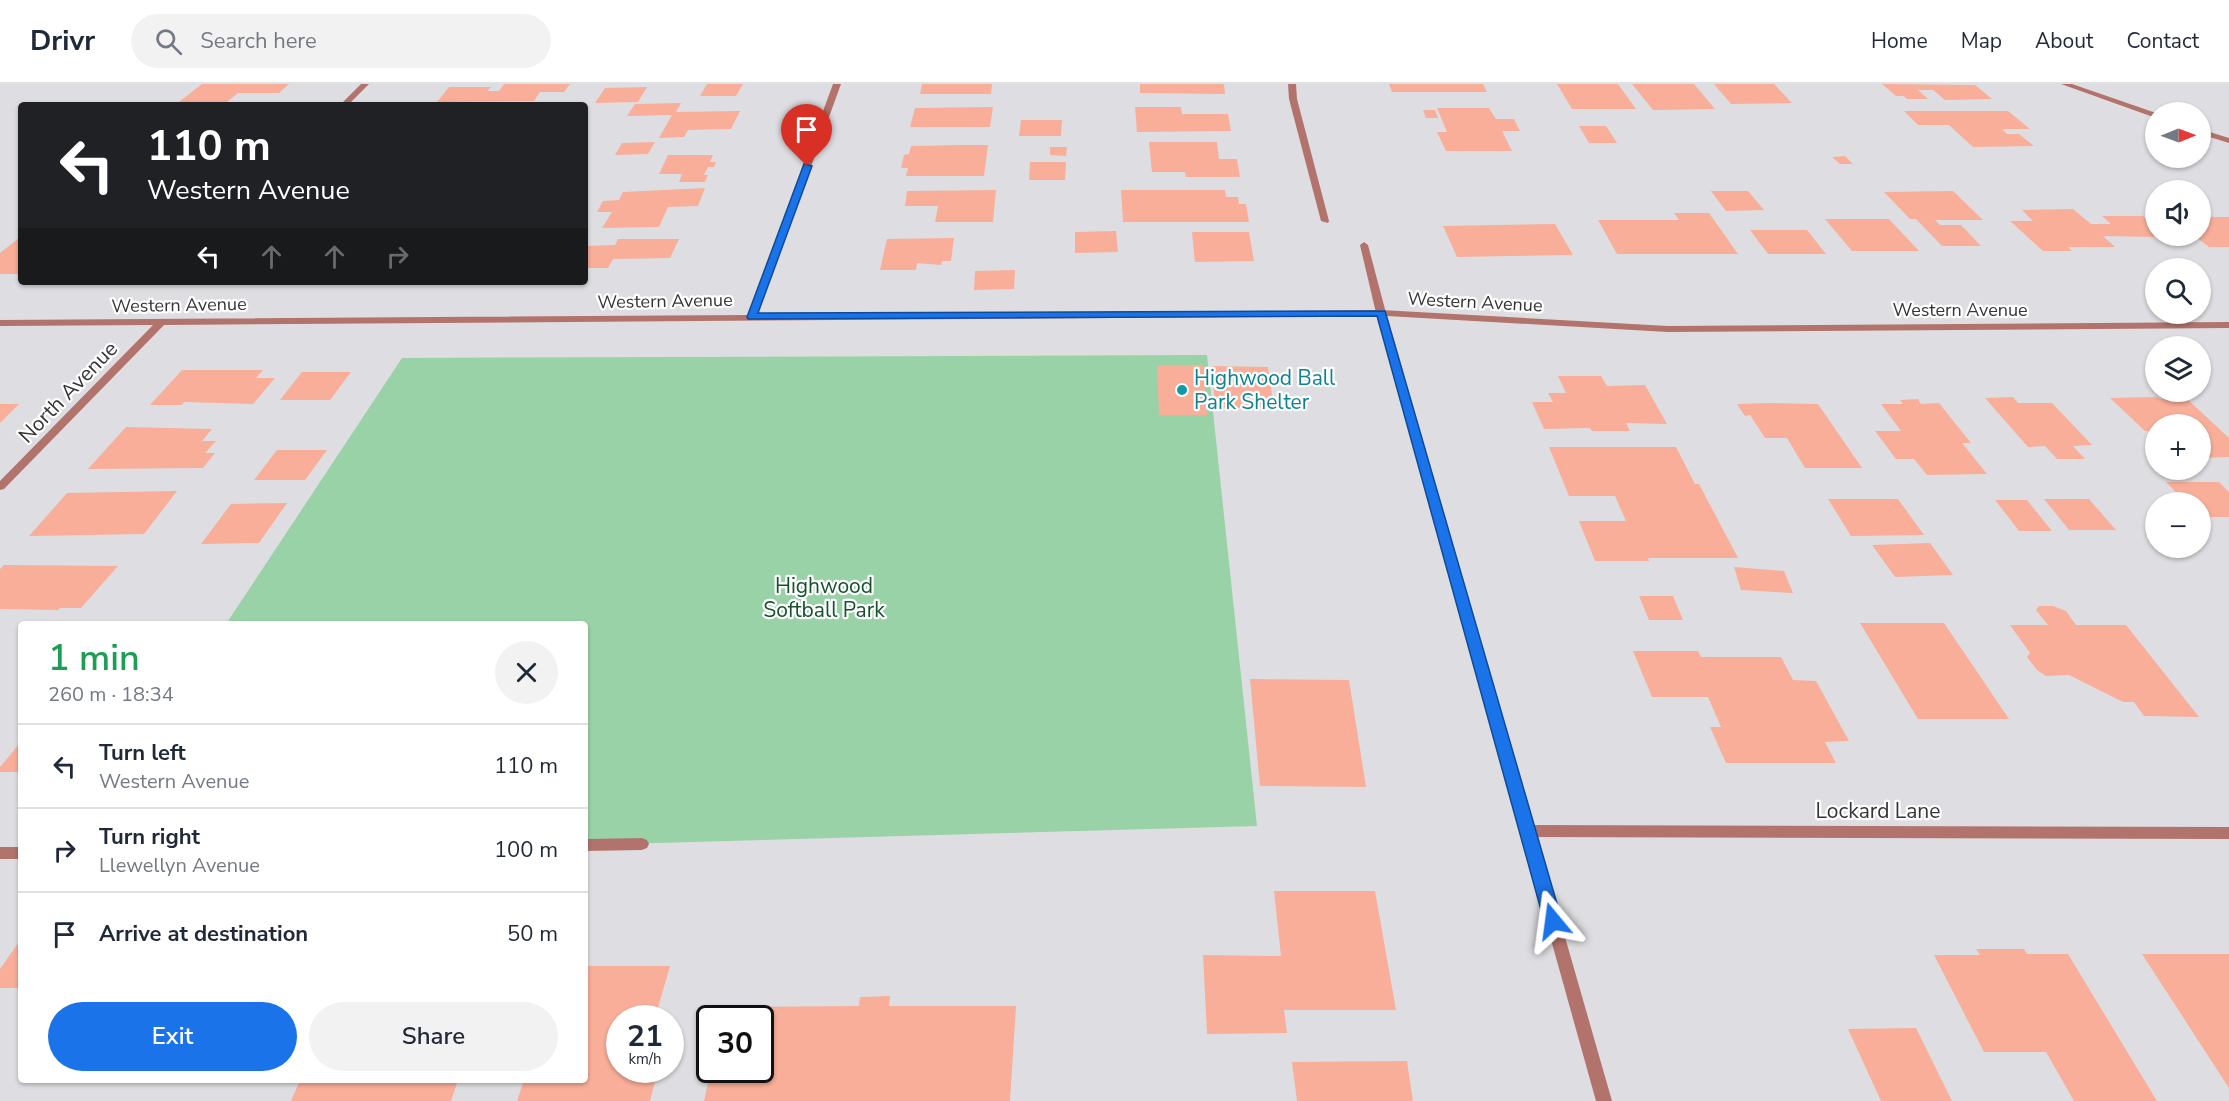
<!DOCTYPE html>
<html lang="en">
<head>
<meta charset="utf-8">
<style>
	:root { --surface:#fff; --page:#f2f2f3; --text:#1f2937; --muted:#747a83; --line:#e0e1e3; --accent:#1a73e8 }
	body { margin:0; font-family:"Nunito Sans",sans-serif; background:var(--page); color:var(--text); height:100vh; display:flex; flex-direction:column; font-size:22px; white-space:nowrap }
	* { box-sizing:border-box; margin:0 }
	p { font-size:20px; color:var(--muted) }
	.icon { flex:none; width:33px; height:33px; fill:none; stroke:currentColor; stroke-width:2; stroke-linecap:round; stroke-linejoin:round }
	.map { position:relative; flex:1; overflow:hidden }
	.drawer { position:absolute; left:18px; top:537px; width:570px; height:462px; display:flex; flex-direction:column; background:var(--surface); border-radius:6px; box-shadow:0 2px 4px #0004 }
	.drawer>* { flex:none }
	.hud { position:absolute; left:18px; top:18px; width:570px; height:183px; border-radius:6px; box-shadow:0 2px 4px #0004; background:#202124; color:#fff; overflow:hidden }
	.needle { width:39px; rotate:89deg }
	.tools { position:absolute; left:2145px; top:18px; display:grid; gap:12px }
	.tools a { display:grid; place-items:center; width:66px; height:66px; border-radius:50%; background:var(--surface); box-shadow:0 2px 4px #0004; font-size:30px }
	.speed { position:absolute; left:606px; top:921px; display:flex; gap:12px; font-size:30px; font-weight:700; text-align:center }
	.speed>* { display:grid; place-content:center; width:78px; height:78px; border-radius:50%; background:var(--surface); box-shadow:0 2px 4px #0004; line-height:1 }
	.speed small { font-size:15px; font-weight:400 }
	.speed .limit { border:3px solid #111; border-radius:9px; background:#fff; color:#111 }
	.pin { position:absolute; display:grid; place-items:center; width:51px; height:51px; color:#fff; margin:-62px -26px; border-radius:50% 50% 50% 0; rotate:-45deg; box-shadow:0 0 6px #0007 }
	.pin .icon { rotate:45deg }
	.me { position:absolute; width:66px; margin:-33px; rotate:344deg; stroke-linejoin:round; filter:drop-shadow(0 0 4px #0008) }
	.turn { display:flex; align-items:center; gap:21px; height:126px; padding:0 30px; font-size:27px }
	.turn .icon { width:78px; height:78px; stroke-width:2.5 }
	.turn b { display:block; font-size:42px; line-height:51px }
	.lanes { display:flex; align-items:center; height:57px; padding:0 30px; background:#0003; justify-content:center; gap:30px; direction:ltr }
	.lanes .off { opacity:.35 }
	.round { display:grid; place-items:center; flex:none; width:63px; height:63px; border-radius:32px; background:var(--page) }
	.summary { display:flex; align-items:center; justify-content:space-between; height:102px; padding:0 30px }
	h1 { font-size:36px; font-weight:600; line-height:45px; color:#1e9e55 }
	.button { display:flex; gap:12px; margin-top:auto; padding:12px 30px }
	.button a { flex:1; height:69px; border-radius:36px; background:var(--accent); color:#fff; font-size:24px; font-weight:600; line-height:69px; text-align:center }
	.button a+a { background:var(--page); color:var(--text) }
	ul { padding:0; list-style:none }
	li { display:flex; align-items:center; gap:18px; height:84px; padding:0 30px; border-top:2px solid var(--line) }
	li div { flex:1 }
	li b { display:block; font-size:22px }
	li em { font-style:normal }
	header { display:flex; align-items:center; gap:36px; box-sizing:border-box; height:84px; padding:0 30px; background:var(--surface); border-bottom:2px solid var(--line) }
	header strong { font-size:28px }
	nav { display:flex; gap:33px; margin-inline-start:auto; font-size:21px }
	.search { width:420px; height:54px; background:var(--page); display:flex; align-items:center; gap:15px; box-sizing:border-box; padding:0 21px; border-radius:33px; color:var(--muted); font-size:22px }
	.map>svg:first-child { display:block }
	.green { fill:#9ad2a8 }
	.building { fill:#f8ae99 }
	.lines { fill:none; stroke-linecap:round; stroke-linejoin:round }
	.service { fill:#b1736c; fill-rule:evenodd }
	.minor { fill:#b1736c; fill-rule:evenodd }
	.route { fill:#1a73e8; stroke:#114b97; stroke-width:1.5 }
	.culture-dot { fill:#0f9aa8; stroke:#fff; stroke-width:2 }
	.labels { text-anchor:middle; stroke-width:4.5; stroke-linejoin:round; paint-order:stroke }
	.far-street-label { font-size:18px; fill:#353537; stroke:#fff }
	.culture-label { font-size:21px; fill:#0d838f; stroke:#fff; text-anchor:start }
	.street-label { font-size:21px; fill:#353537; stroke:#fff }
	.park-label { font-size:21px; fill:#15512c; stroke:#fff }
</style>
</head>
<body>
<header>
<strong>Drivr</strong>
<div class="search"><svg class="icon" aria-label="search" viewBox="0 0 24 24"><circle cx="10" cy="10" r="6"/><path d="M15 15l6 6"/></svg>Search here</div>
<nav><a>Home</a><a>Map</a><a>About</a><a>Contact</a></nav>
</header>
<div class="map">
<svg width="2229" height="1017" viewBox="0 0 2229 1017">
	<rect width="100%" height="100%" fill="#dedee2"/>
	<!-- green -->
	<path class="green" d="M1207,271L1257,742L585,761V540H226L402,274Z"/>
	<!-- building -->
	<path class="building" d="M202,0H289L279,9H238L223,21H175Z
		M504,0H570L564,8H540L534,17L437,18L449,3H491L487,7H499Z
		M707,0H743L736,12H700Z
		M922,0H992L991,10H920Z
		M1140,0H1224L1225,10L1140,9Z
		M1389,0H1483L1487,8H1392Z
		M1557,0H1618L1636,25H1572Z
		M1632,0H1694L1715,25L1653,26Z
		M1714,0H1774L1792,19L1731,20Z
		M1882,0L1975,1L1992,15L1945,16L1933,6H1918L1928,15H1907L1904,12H1896Z
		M647,3L638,18L595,19L605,4Z
		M681,19L676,28L740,27L731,45L688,46L684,53L659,54L672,31L627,32L635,20Z
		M993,23L990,43H910L915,24Z
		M1135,23H1181L1182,30H1228L1231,47L1137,48Z
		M1437,24H1489L1496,35H1514L1520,47H1502L1512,67H1446L1437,48H1447Z
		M1423,26H1435L1438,34H1426Z
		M1904,27H2008L2030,45H2002L2007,50H2019L2034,62L1973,63L1949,41H1918Z
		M1021,36H1062L1061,52H1019Z
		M1579,42H1606L1617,59H1589Z
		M655,58L648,70L615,71L622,59Z
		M1149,58H1217L1219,75H1237L1240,93H1186L1185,88H1152Z
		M962,61H988L984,92H906L908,84H901L904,71L909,70L911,62Z
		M1050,63H1067L1066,72L1050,71Z
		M668,71H713L710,78H716L714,83H708L704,91H708L705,98H679L682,90H659Z
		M1845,72L1853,80H1840L1832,73Z
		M1030,78H1066L1065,96H1029Z
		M705,104L698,122L668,123L659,143L602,144L612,128H597L603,117L619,116L623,108Z
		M996,106L993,138H935L938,122H905L907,107Z
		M1121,106H1225L1226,113H1238L1239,120H1246L1249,138H1123Z
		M1711,107H1748L1764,126L1726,127Z
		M1953,107L1983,136H1935L1940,141H1961L1981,162H1942L1916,135H1910L1884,108Z
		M2073,125L2091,140H2111L2102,132H2143L2156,142V153L2103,152L2115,163H2068L2072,167H2043L2010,137H2033L2022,126Z
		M1674,129H1709L1738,170H1617L1598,136H1679Z
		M2200,133H2229V163H2209L2195,152H2200Z
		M1825,135H1889L1919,167H1852Z
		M1555,140L1573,171L1457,173L1443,142Z
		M1750,146H1807L1826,170H1768Z
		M1116,147L1118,168L1075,169V148Z
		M1192,148H1249L1254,177L1195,178Z
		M19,154H21V190H0V169Z
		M954,154L951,177H942L941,181L917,179L916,186H880L887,155Z
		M618,155H679L670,174L613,175L608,184H585V162L615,161Z
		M1015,186L1014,205L974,206L975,187Z
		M1157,281H1203L1207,331H1159Z
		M1212,282L1268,283L1274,324H1215Z
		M182,286H263L256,294H275L253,320L184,318L182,321H150Z
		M302,288H351L330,316H280Z
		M1558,292H1601L1607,302L1645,301L1667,340L1626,339L1630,347H1592L1590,344L1544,345L1532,318H1553L1548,309H1566Z
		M2013,313L2018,319H2052L2092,361L2073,362L2085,375H2057L2045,362L2028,363L1985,314Z
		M2157,313L2160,315L2186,314L2229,354V373L2200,374V340H2156V347H2145L2110,314Z
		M1918,315L1921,320L1939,319L1971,359H1962L1987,390L1927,391L1914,375H1896L1875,347H1901L1881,320H1903L1900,316Z
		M1770,319L1818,320L1862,384H1805L1787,354H1765L1750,331L1745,332L1737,320Z
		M0,320H19L0,339Z
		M126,343L212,345L202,357H216L205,369H215L203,384L88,385Z
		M1549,363H1676L1695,400H1699L1738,474H1648L1649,477H1595L1579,437H1626L1615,412H1569Z
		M277,366H327L305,396H254Z
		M2166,398H2219L2229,408V433H2200V418H2185Z
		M177,407L144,450L29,452L67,409Z
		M1828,415H1898L1924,451L1851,452Z
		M2044,415H2089L2116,446H2069Z
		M1995,416H2027L2052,447H2019Z
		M287,419L259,459L201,460L231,420Z
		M1930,459L1953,491L1895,493L1872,461Z
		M4,481L118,482L81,524H60L58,526L0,525V485Z
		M1734,483L1784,487L1793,509L1741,506Z
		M1639,512H1673L1683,536H1649Z
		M2039,522H2053L2066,527L2076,541H2126L2199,633L2144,632L2134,618H2123L2069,591L2046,592L2037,586L2027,573L2030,569L2010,541H2048L2036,526Z
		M1860,539H1944L2009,635H1918Z
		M1633,567H1698L1701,573H1781L1793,596L1816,597L1849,657L1825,658L1836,679H1726L1710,643H1721L1708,613H1652Z
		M1250,595L1349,596L1366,703L1260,702Z
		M21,658V688H0V683Z
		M1274,807H1375L1396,926H1284L1287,949L1207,950L1203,871L1281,872Z
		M21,855V904H0V885Z
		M1976,865H2024L2027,870H2068L2157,1017H2074L2046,968H1984L1934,871H1980Z
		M2142,870H2229V1004Z
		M585,882H670L655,934H620V986H658L650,1017H517L524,996H585Z
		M890,912L889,922H1016L1010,1017H704L711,986H760V934H723L725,923L859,922L860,913Z
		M1916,944L1952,1017H1881L1848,945Z
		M1407,977L1413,1017H1297L1292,978Z
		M300,996H458L451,1017H291Z"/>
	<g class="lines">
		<!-- service -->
		<path class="service" d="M1364,158L1368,161L1386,229L1384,231H1378L1376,229L1360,161Z
			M1528,741L2229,743V755L1528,753L1523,751L1521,747L1523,743Z"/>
		<!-- minor -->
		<path class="minor" d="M361,0H369L348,21H340Z
			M833,0H841L757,231L1381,226L1668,242L2229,238V244L1668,248L1387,232L1612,1017H1596L1377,232L164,241L4,405L0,406V397L153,241L0,242V236L748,231Z
			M1288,0H1296L1297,15L1329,137L1328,139L1321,137L1289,15Z
			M2061,0H2072L2156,29V34Z
			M2200,45L2229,54V59L2200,50Z
			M642,754L647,756L649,760L647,764L642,766L585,767V755Z
			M0,763H21V775H0Z"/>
	</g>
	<!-- route -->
	<path class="route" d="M804,80L812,82L758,229L1385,227L1562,837L1559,842L1553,845L1547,842L1544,837L1377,232L748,235L747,233Z"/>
	<!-- markers -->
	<circle class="culture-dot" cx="1182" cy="306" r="6"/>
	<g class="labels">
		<!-- far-street labels -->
		<g class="far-street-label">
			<text transform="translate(665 217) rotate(-1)" y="6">Western Avenue</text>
			<text transform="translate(1475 218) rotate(3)" y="6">Western Avenue</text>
			<text transform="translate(179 221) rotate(-1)" y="6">Western Avenue</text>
			<text x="1960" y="232">Western Avenue</text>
		</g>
		<!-- culture labels -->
		<g class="culture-label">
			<text x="1194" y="301">Highwood Ball<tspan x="1194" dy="24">Park Shelter</tspan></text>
		</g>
		<!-- street labels -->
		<g class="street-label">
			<text transform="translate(68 308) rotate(-46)" y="7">North Avenue</text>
			<text x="1878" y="734">Lockard Lane</text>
		</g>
		<!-- park labels -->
		<g class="park-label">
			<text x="824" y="509">Highwood<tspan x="824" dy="24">Softball Park</tspan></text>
		</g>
	</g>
</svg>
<div class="tools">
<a><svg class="needle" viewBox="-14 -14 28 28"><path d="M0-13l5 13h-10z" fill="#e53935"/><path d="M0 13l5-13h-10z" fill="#747a83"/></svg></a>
<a><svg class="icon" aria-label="sound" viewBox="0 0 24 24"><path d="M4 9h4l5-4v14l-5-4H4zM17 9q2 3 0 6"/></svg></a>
<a><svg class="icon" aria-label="search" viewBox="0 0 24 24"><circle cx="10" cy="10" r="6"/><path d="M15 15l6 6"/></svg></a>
<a><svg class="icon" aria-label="layers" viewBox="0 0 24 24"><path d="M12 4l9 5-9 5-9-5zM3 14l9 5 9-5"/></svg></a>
<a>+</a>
<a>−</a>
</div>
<div class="speed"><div>21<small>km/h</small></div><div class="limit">30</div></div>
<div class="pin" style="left:807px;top:82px;background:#d93025"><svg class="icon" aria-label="arrive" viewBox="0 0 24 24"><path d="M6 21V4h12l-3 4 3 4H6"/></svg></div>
<svg class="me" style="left:1553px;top:837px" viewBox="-20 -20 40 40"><path d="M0-17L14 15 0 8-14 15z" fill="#1a73e8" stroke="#fff" stroke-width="4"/></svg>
<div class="hud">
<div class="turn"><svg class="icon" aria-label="left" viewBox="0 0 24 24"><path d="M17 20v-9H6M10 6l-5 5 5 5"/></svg><div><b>110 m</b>Western Avenue</div></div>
<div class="lanes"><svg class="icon" aria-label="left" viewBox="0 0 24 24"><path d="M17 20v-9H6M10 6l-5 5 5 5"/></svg><svg class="icon off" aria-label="ahead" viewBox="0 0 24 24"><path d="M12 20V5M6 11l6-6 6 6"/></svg><svg class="icon off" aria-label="ahead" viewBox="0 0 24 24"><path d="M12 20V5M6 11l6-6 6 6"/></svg><svg class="icon off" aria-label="right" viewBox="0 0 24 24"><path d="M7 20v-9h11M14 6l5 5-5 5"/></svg></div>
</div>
<section class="drawer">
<div class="summary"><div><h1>1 min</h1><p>260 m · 18:34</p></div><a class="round"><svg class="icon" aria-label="close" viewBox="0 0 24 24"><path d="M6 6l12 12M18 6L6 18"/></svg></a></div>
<ul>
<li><svg class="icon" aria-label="left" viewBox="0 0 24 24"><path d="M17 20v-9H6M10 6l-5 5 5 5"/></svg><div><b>Turn left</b><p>Western Avenue</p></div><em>110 m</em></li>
<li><svg class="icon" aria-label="right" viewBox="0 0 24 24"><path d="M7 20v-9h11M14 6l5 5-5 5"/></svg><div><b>Turn right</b><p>Llewellyn Avenue</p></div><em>100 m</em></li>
<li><svg class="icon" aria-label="arrive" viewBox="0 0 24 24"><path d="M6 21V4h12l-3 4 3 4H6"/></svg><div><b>Arrive at destination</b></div><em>50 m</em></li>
</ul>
<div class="button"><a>Exit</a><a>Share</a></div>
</section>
</div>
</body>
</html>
